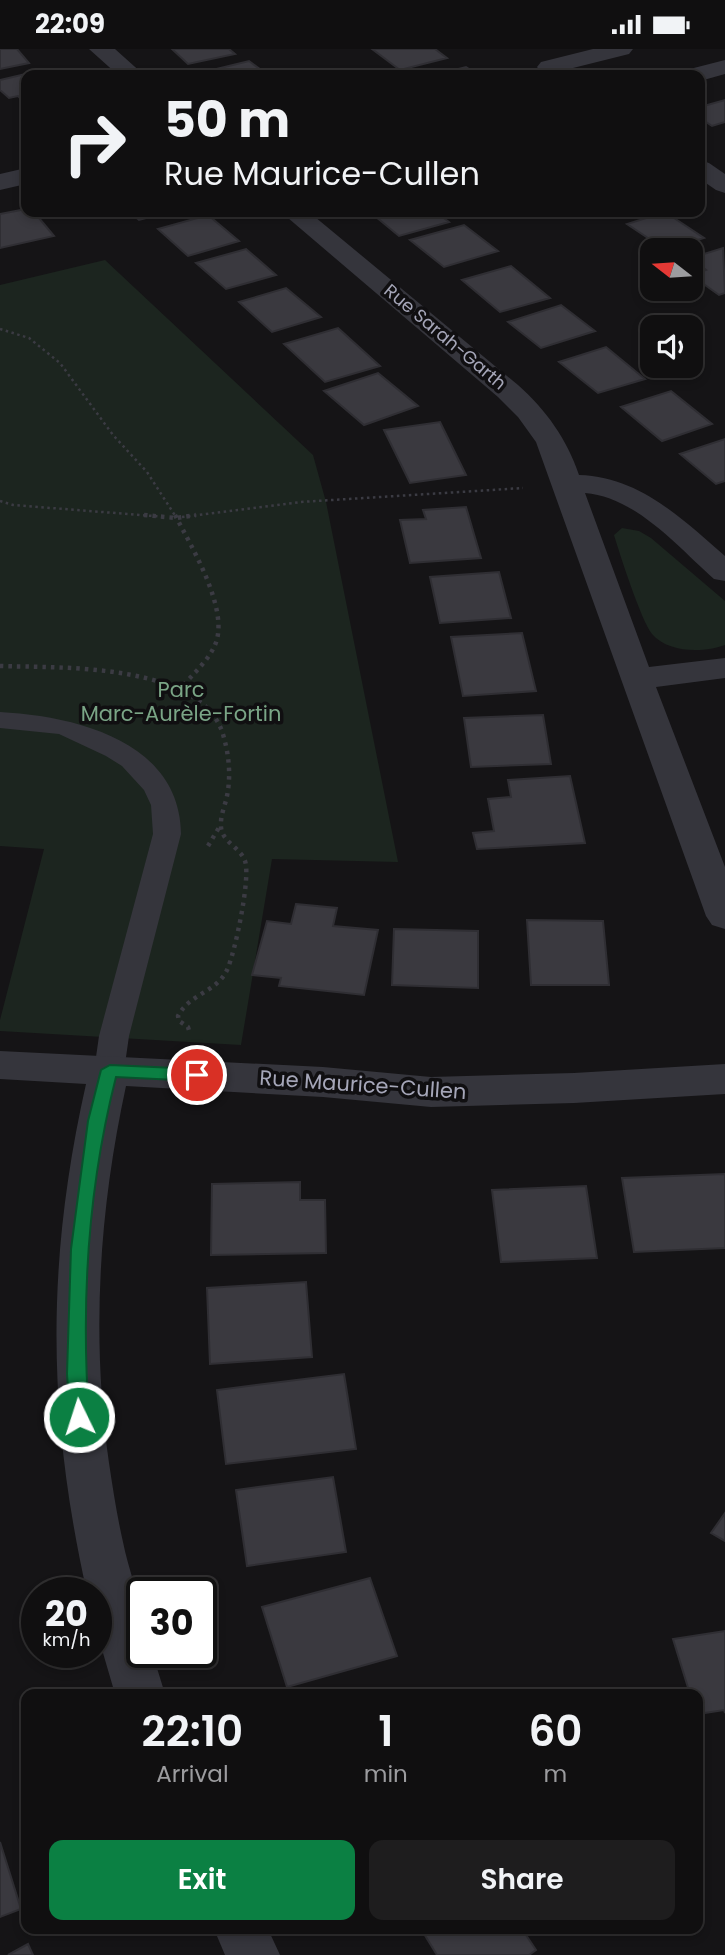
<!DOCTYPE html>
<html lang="en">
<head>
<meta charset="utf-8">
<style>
	:root { --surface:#100f10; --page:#1e1d1e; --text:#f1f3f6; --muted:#9c9c9f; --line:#302f30; --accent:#0b8043 }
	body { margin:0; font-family:Poppins,sans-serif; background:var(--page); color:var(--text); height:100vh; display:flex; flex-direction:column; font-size:26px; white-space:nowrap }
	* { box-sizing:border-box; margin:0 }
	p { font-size:23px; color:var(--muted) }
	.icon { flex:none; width:38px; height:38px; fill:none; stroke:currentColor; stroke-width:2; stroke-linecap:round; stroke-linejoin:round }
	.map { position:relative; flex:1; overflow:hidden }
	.panel { position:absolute; left:21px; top:1640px; width:682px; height:245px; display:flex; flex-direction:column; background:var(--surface); border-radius:14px; box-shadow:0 4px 10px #0003,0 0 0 2px var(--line) }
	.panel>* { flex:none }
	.banner { position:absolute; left:21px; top:21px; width:684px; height:147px; border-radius:14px; box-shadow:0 4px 10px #0003,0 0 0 2px var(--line); background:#100f10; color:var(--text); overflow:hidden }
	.needle { width:46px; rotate:287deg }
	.buttons { position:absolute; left:640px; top:189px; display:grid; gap:14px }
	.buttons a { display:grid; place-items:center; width:63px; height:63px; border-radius:14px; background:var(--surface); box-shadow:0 4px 10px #0003,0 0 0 2px var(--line); font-size:35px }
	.speed { position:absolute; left:21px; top:1528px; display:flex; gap:14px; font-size:35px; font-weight:700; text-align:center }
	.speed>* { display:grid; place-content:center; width:91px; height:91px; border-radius:50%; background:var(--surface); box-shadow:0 4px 10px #0003,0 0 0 2px var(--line); line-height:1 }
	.speed small { font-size:18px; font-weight:400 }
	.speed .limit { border:4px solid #111; border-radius:10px; background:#fff; color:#111 }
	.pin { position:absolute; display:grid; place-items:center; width:60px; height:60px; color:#fff; margin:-30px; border:4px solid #fff; border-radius:50%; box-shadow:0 2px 7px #0007 }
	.me { position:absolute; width:77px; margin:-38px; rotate:356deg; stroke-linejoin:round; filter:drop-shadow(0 0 5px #0008) }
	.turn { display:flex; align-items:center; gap:24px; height:147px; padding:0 28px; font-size:32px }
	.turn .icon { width:91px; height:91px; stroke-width:2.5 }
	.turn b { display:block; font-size:49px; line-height:60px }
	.eta { display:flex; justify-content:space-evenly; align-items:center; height:119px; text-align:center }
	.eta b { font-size:42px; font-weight:600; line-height:49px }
	.button { display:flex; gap:14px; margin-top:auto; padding:14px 28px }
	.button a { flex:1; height:80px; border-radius:14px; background:var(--accent); color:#fff; font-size:28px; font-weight:600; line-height:80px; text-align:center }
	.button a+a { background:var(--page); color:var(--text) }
	.status { display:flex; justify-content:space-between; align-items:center; height:49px; padding:0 35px; background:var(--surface); direction:ltr }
	.status svg { height:19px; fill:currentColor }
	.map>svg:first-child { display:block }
	.green { fill:#1c251f }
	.building { fill:#3a393f; stroke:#2f2e33; stroke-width:2 }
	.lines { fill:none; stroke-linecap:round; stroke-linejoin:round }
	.path-far1 { stroke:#3b3b43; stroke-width:2.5; stroke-dasharray:2.5 3.5; stroke-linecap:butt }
	.path { stroke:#3b3b43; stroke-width:4.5; stroke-dasharray:3.5 5; stroke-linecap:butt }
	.lane { fill:#35353c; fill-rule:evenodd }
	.street { fill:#35353c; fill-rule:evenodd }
	.route { fill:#0b8043; stroke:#07532c; stroke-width:2 }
	.labels { text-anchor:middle; stroke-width:7; stroke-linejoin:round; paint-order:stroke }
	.far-street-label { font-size:18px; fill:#a5a6b8; stroke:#100f11 }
	.park-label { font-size:21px; fill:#7aa586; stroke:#100f11 }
	.street-label { font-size:21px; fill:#a5a6b8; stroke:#100f11 }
</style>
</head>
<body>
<div class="status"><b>22:09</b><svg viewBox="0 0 49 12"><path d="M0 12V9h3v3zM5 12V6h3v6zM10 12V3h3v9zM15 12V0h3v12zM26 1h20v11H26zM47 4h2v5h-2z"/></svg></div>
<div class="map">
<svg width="725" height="1906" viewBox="0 0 725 1906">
	<rect width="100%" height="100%" fill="#151416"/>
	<!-- green -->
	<path class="green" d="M105,211L313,406L326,453L398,813L272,810L241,996L0,982V971L44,800L0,797V236Z
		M622,479L639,482L651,489L725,552V596C704,604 668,604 652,585C641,571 620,506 614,486Z"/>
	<!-- building -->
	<path class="building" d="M0,0H17L29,14L0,20Z
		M172,0H229L235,5L188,15Z
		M372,0H435L447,9L400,21Z
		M249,12L268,26H203L200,24Z
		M466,18L478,26H434Z
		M42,21L48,26H26V55L18,47L9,49L0,41V31Z
		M725,51V73L712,77L700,69V58Z
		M26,160V163H34L54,187L0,199V165Z
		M130,163H169L139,171Z
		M370,163H436L449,173L399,187Z
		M665,163L704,189L666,201L627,175Z
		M208,166L239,192L188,207L158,180Z
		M464,176L498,202L444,218L410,191Z
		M723,199L725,244L719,246L691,226L706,221L691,209Z
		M246,200L276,226L226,240L196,214Z
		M511,217L550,249L500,263L462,231Z
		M286,239L321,268L272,283L239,253Z
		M561,256L595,282L541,299L508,273Z
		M338,279L380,317L325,333L284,295Z
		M606,298L645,330L598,344L559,313Z
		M378,324L418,357L364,376L324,342Z
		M671,342L712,375L662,392L621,358Z
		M440,373L466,426L410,434L384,381Z
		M725,390V432L716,435L680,405Z
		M466,458L481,509L410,514L400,471L426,470L423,461Z
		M499,523L511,569L440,574L430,528Z
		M522,584L536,642L463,647L451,588Z
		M543,666L551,715L471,718L464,669Z
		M570,727L585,794L477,800L473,784L494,782L488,750L511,748L508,731Z
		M296,855L337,859L333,877L378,881L364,946L279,937L281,929L252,926L267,872L291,875Z
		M527,871L603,872L609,936H531Z
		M394,880L478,882V939L392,936Z
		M725,1125V1199L634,1203L622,1129Z
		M300,1133V1151H325L326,1204L211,1206L212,1135Z
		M586,1137L597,1209L501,1213L492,1141Z
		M306,1233L312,1308L210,1315L207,1239Z
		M344,1325L356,1400L226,1415L217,1341Z
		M333,1428L346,1503L247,1517L236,1441Z
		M725,1464V1492L711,1484Z
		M370,1529L397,1607L287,1638L262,1558Z
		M725,1582V1664L724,1661L698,1665V1645H690L673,1590Z
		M0,1793L21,1860L0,1868Z
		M421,1880H522L536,1901L529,1906H437Z
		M28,1895L33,1906H8Z"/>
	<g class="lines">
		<!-- path-far1 -->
		<path class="path-far1" d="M0,280L29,289L60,314L113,386L147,423L176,468
			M0,452L13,456L166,468
			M182,468L301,453L523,439"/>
		<!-- path -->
		<path class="path" d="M144,466L176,469L196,466
			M175,466C191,497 232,564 214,598C207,613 191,627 180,640
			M0,617C60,619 206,613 224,689C229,707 231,727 227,747C225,757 220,767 221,778C222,793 240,798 245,812C251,828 235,904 227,921C217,943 189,945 178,967L179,972L188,978L190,985
			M208,797L220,777"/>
		<!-- lane -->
		<path class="lane" d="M0,663C75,667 180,692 181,785L129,987L124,1022L120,1030L109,1033L98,1030L94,1022L99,987L153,785L151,756L144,741L122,717L106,707L59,685L0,679Z"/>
		<!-- street -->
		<path class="street" d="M89,0H115L144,26H118Z
			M593,0H633L629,5L549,25L541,23L537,18L541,13Z
			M725,11V25L700,32V26H682L686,21Z
			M700,111L709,114L725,125V144L716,141L700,130Z
			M26,119V135L0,141V125Z
			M281,163H309L518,336C546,361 567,390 579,426C640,428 681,469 725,507V532L714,530C678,498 636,448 585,444L649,618L725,609V629L656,638L725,818V880L712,876L706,867L536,393L518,368L498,348Z
			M0,1002L323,1018L431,1028L574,1024L725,1015V1045L574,1054L431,1058L323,1048L126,1037C99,1162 91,1287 109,1414C113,1440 117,1467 123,1493C128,1519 139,1545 142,1571C143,1581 142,1593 142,1603H152L165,1645H115L96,1580V1544H87C47,1365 46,1213 86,1035L0,1030Z
			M214,1880H268L280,1906H225Z"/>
	</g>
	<!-- route -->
	<path class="route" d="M110,1016L197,1020L205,1026L197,1032L116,1028C88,1138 81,1255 89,1368L86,1373L79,1376L73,1373L70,1368L67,1325L71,1200L88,1072L101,1021Z"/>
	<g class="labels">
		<!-- far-street labels -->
		<g class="far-street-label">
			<text transform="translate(445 288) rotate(40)" y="6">Rue Sarah-Garth</text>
		</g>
		<!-- park labels -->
		<g class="park-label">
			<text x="181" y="648">Parc<tspan x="181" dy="24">Marc-Aurèle-Fortin</tspan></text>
		</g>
		<!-- street labels -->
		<g class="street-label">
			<text transform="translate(363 1036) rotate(4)" y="7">Rue Maurice-Cullen</text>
		</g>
	</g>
</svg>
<div class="buttons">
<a><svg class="needle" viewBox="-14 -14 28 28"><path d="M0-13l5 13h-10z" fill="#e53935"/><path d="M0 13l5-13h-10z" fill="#9c9c9f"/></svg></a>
<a><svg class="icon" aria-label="sound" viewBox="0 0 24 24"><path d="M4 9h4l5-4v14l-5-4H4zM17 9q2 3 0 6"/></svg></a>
</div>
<div class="speed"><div>20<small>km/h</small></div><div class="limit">30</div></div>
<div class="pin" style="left:197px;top:1026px;background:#d93025"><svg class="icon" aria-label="arrive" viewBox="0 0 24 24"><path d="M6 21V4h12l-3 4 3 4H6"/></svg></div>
<svg class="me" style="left:79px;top:1368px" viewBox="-20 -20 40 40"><circle r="17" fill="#0b8043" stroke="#fff" stroke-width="3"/><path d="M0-11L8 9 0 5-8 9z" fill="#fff"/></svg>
<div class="banner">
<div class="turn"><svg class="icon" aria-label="right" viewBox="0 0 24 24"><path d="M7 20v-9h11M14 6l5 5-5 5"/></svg><div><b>50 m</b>Rue Maurice-Cullen</div></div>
</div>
<section class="panel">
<div class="eta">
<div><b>22:10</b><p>Arrival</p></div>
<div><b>1</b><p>min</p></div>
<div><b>60</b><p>m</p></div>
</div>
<div class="button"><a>Exit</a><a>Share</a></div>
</section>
</div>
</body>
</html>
